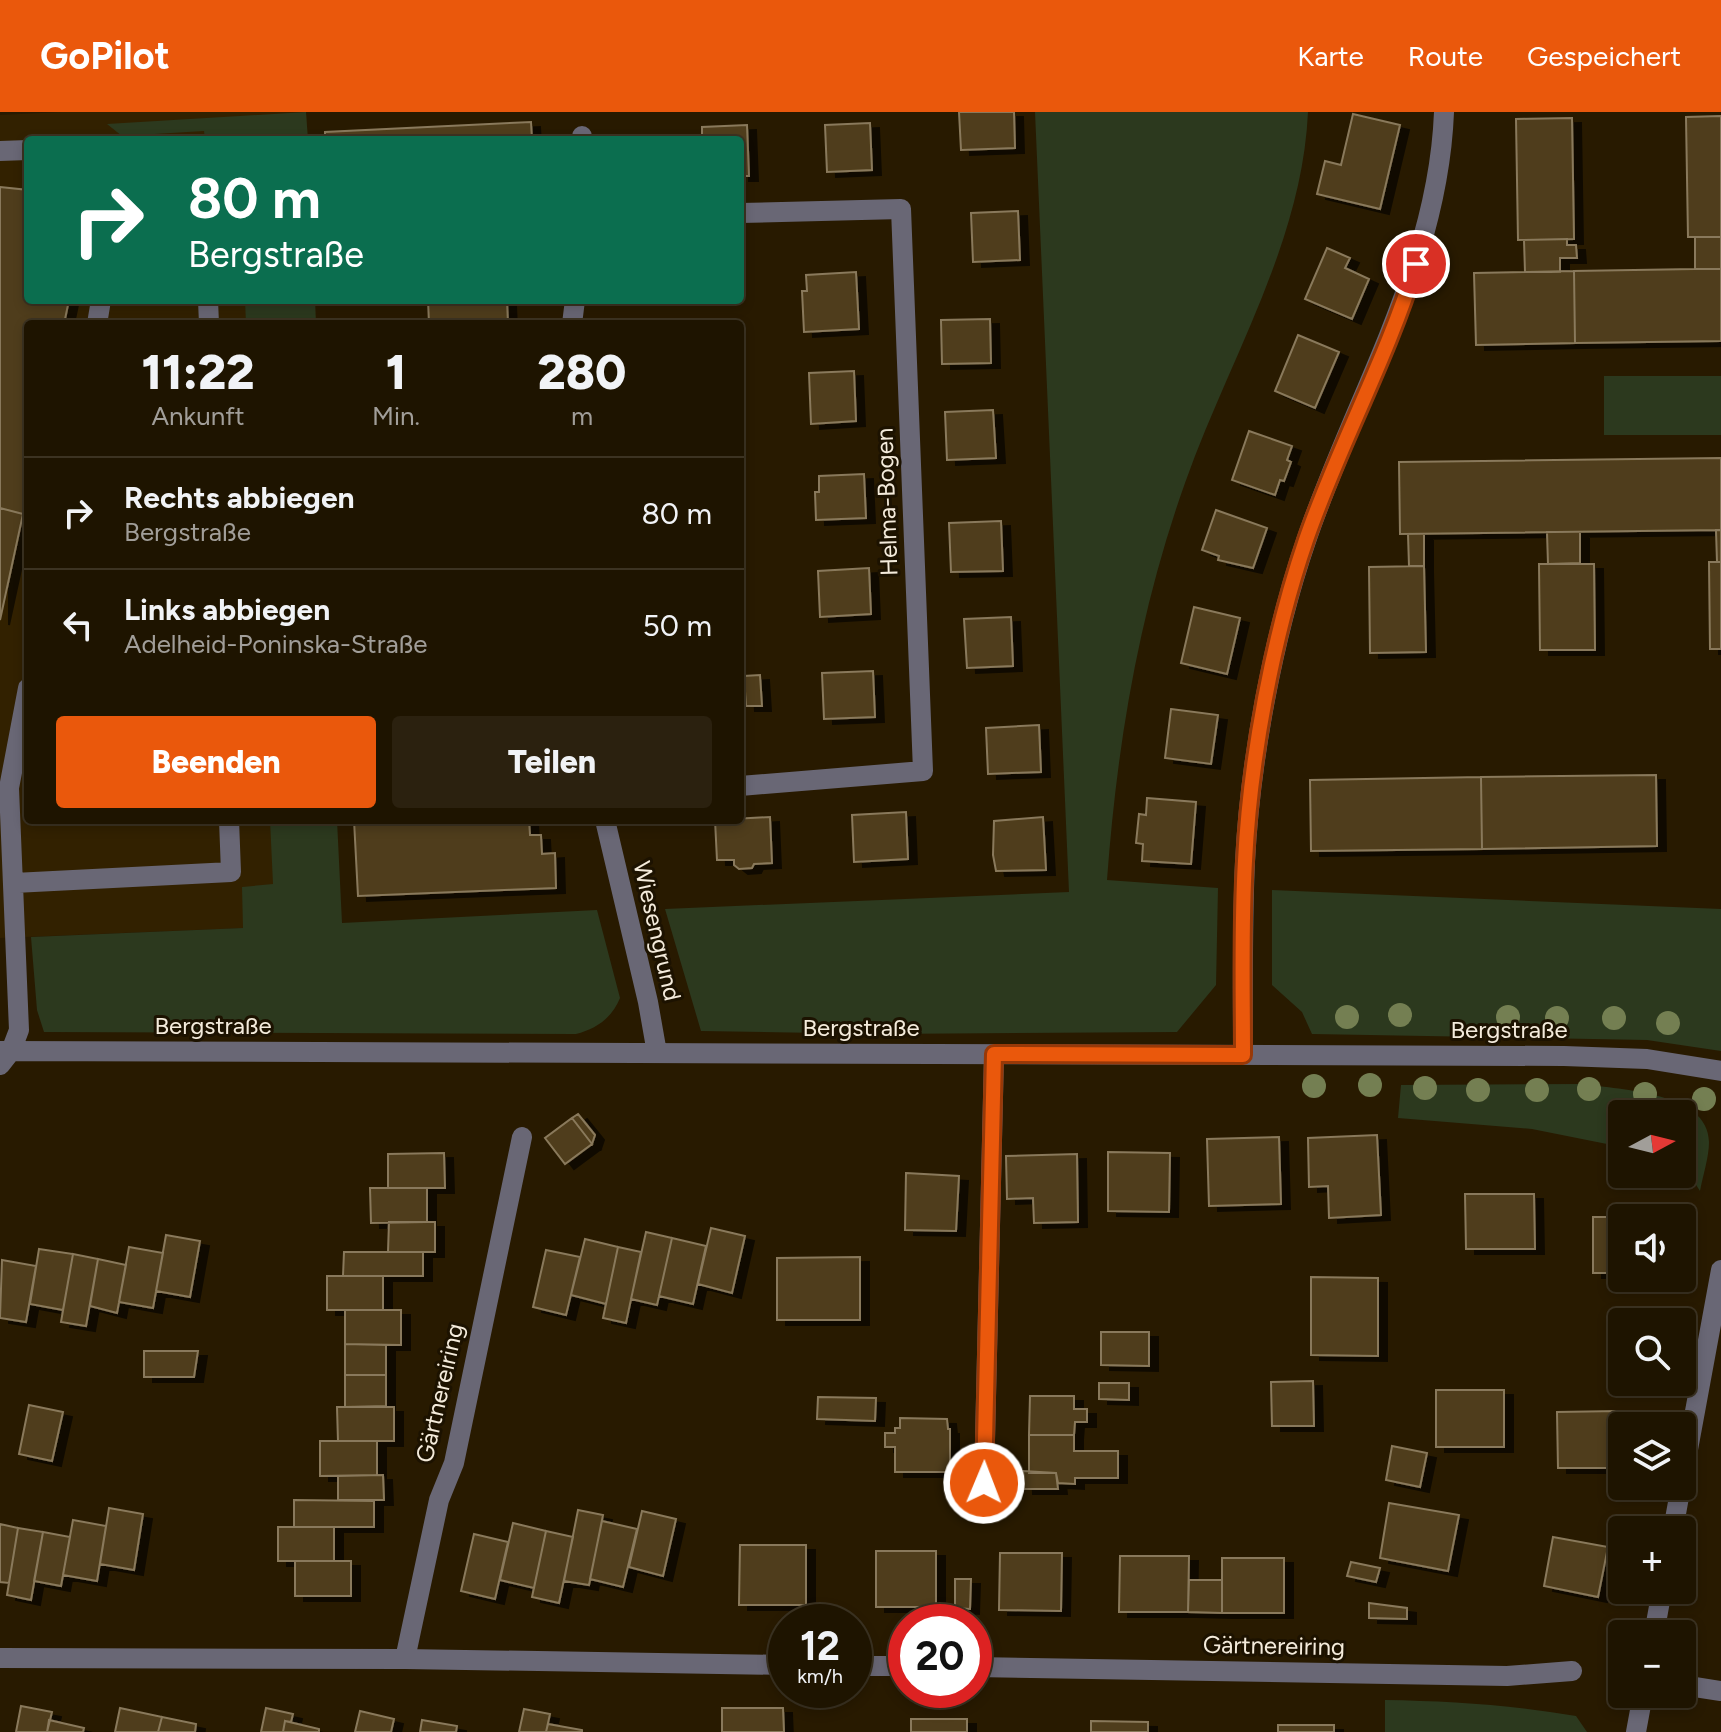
<!DOCTYPE html>
<html lang="de">
<head>
<meta charset="utf-8">
<style>
	:root { --surface:#1e1400; --page:#2b210f; --text:#f1f3f6; --muted:#a19e99; --line:#3c3322; --accent:#ea580c }
	body { margin:0; font-family:Figtree,sans-serif; background:var(--page); color:var(--text); height:100vh; display:flex; flex-direction:column; font-size:30px; white-space:nowrap }
	* { box-sizing:border-box; margin:0 }
	p { font-size:26px; color:var(--muted) }
	.icon { flex:none; width:44px; height:44px; fill:none; stroke:currentColor; stroke-width:2; stroke-linecap:round; stroke-linejoin:round }
	.map { position:relative; flex:1; overflow:hidden }
	.side { position:absolute; left:24px; top:208px; width:720px; height:504px; display:flex; flex-direction:column; background:var(--surface); border-radius:8px; box-shadow:0 4px 12px #0003,0 0 0 2px var(--line) }
	.side>* { flex:none }
	.guide { position:absolute; left:24px; top:24px; width:720px; height:168px; border-radius:8px; box-shadow:0 4px 12px #0003,0 0 0 2px var(--line); background:#0b6e4f; color:#fff; overflow:hidden }
	.needle { width:52px; rotate:83deg }
	.fabs { position:absolute; left:1608px; top:988px; display:grid; gap:16px }
	.fabs a { display:grid; place-items:center; width:88px; height:88px; border-radius:8px; background:var(--surface); box-shadow:0 4px 12px #0003,0 0 0 2px var(--line); font-size:40px }
	.speed { position:absolute; left:768px; top:1492px; display:flex; gap:16px; font-size:40px; font-weight:700; text-align:center }
	.speed>* { display:grid; place-content:center; width:104px; height:104px; border-radius:50%; background:var(--surface); box-shadow:0 4px 12px #0003,0 0 0 2px var(--line); line-height:1 }
	.speed small { font-size:20px; font-weight:400 }
	.speed .limit { border:12px solid #d22; background:#fff; color:#111 }
	.pin { position:absolute; display:grid; place-items:center; width:68px; height:68px; color:#fff; margin:-34px; border:4px solid #fff; border-radius:50%; box-shadow:0 2px 8px #0007 }
	.me { position:absolute; width:88px; margin:-44px; rotate:1deg; stroke-linejoin:round; filter:drop-shadow(0 0 6px #0008) }
	.turn { display:flex; align-items:center; gap:28px; height:168px; padding:0 32px; font-size:36px }
	.turn .icon { width:104px; height:104px; stroke-width:2.5 }
	.turn b { display:block; font-size:56px; line-height:68px }
	.eta { display:flex; justify-content:space-evenly; align-items:center; height:136px; text-align:center }
	.eta b { font-size:48px; font-weight:800; line-height:56px }
	.primary-button { display:flex; gap:16px; margin-top:auto; padding:16px 32px }
	.primary-button a { flex:1; height:92px; border-radius:8px; background:var(--accent); color:#fff; font-size:32px; font-weight:800; line-height:92px; text-align:center }
	.primary-button a+a { background:var(--page); color:var(--text) }
	ul { padding:0; list-style:none }
	li { display:flex; align-items:center; gap:24px; height:112px; padding:0 32px; border-top:2px solid var(--line) }
	li div { flex:1 }
	li b { display:block; font-size:30px }
	li em { font-style:normal }
	header { display:flex; align-items:center; gap:48px; box-sizing:border-box; height:112px; padding:0 40px; background:var(--accent); color:#fff }
	header strong { font-size:38px }
	nav { display:flex; gap:44px; margin-inline-start:auto; font-size:28px }
	.map>svg:first-child { display:block }
	.built { fill:#322100 }
	.green { fill:#2c391e }
	.building { fill:#4f3d1a; stroke:#89795b; stroke-width:2; filter:url(#shadow) }
	.lines { fill:none; stroke-linecap:round; stroke-linejoin:round }
	.minor { stroke:#696775; stroke-width:20 }
	.tree { fill:#747f52 }
	.route-casing { stroke:#983908; stroke-width:20 }
	.route { stroke:#ea580c; stroke-width:14 }
	.labels { text-anchor:middle; stroke-width:6; stroke-linejoin:round; paint-order:stroke }
	.street-label { font-size:24px; fill:#f4ebdb; stroke:#1c1200 }
</style>
</head>
<body>
<header>
<strong>GoPilot</strong>
<nav><a>Karte</a><a>Route</a><a>Gespeichert</a></nav>
</header>
<div class="map">
<svg width="1721" height="1620" viewBox="0 0 1721 1620">
	<defs>
		<filter id="shadow"><feDropShadow dx="9" dy="5" stdDeviation="0" flood-color="#0009"/></filter>
	</defs>
	<rect width="100%" height="100%" fill="#281a00"/>
	<!-- built -->
	<path class="built" d="M61,0H306L308,28H28V188H315L316,212H28V708H337L244,816L0,826V3Z"/>
	<!-- green -->
	<path class="green" d="M306,0L308,28H205L204,19L122,24L107,12Z
		M1035,0H1308C1302,132 1228,249 1185,371C1139,500 1117,632 1107,768L1218,776L1216,873L1177,920L879,922L701,919L665,797L1069,780Z
		M245,188H315L316,212H246Z
		M1604,264H1721V323H1604Z
		M270,708H337L342,811L597,798L620,886C612,906 596,917 576,922L44,920L37,898L31,825L243,816L242,775L273,772Z
		M1272,778L1721,797V939L1647,928L1312,922L1302,900L1272,873Z
		M1584,972C1620,978 1709,980 1709,1030C1709,1045 1703,1063 1700,1079L1682,1051V1002H1622V1035L1532,1017L1398,1006L1401,973Z
		M1385,1588C1449,1589 1512,1593 1576,1604L1587,1620H1385Z"/>
	<!-- building -->
	<path class="building" d="M959,0H1014L1015,36L961,38Z
		M1353,2L1400,13L1380,97L1317,82L1325,49L1341,53Z
		M1721,4V125H1688L1686,5Z
		M1572,6L1574,127L1518,128L1516,7Z
		M531,10L532,28H325V20Z
		M870,11L872,58L827,60L825,13Z
		M747,13L749,64H740V28H702V15Z
		M0,75L28,78V188H69L64,212H28V378L23,402L0,396Z
		M1018,99L1020,148L973,150L971,101Z
		M1695,125H1721V157H1695Z
		M1567,127V133H1576L1577,146H1560V160H1525L1524,128Z
		M1327,136L1350,146L1345,156L1369,167L1352,207L1305,187Z
		M1695,157H1721V229L1575,231L1574,159Z
		M1574,159L1575,231L1476,233L1474,161Z
		M856,160L859,217L804,220L802,179H807L806,163Z
		M428,188H507L508,212H429Z
		M990,207L991,251L942,252L941,208Z
		M1298,223L1339,240L1315,296L1275,279Z
		M854,259L856,309L811,312L809,261Z
		M993,298L996,346L947,348L945,300Z
		M1249,319L1292,334L1287,348L1291,350L1284,369L1280,368L1275,383L1232,368Z
		M1721,346V418L1400,422L1399,350Z
		M864,362L866,406L816,408L815,380H819V364Z
		M0,396L23,402L0,508Z
		M1216,398L1267,416L1253,456L1218,448L1219,444L1202,438Z
		M1001,409L1003,459L951,460L949,411Z
		M1716,418H1721V450H1717Z
		M1547,420H1580V451L1548,452Z
		M1408,422H1424V454H1409Z
		M1709,450H1721V537H1710Z
		M1539,452H1594L1595,538H1540Z
		M1424,454L1426,540L1370,541L1369,455Z
		M869,456L871,502L820,505L818,459Z
		M1194,495L1240,506L1227,562L1181,551Z
		M1011,505L1013,554L967,556L964,507Z
		M873,559L875,605L824,607L822,561Z
		M760,563L762,594H746L744,564Z
		M1171,597L1218,603L1211,652L1165,646Z
		M1039,613L1041,660L988,662L986,616Z
		M1656,663L1657,734L1482,737L1481,665Z
		M1481,665L1482,737L1311,739L1310,668Z
		M1147,686L1196,690L1191,752L1142,749L1143,732L1136,731L1139,702L1146,703Z
		M906,700L908,747L854,750L852,703Z
		M770,705L772,751L754,752L752,756L739,757L734,753V748H717L715,708Z
		M1043,705L1046,758L996,759L993,743L994,709Z
		M354,708H529L530,723H541L542,742L555,741L556,776L358,784Z
		M578,1002L595,1023L592,1032L572,1006Z
		M572,1006L592,1032L565,1052L545,1026Z
		M1377,1023L1381,1103L1329,1106L1328,1074L1309,1075L1308,1026Z
		M1279,1025L1281,1092L1209,1094L1207,1027Z
		M1108,1040L1170,1041L1169,1100L1108,1099Z
		M444,1041L445,1076H388V1042Z
		M1077,1042L1078,1110L1034,1111L1033,1086L1007,1087L1006,1044Z
		M906,1061L959,1064L956,1119L905,1118Z
		M370,1076H427V1110L371,1111Z
		M1465,1082H1534L1535,1137H1466Z
		M1593,1105H1656L1622,1106V1161H1593Z
		M389,1110H435V1140H388Z
		M711,1116L745,1124L732,1181L698,1172Z
		M646,1120L672,1126L657,1193L631,1187Z
		M166,1123L200,1129L190,1185L156,1179Z
		M672,1126L706,1134L693,1192L659,1184Z
		M585,1127L618,1135L606,1192L571,1183Z
		M129,1135L163,1141L153,1196L119,1190Z
		M618,1135L641,1140L626,1211L603,1206Z
		M39,1137L73,1142L63,1198L30,1192Z
		M546,1138L580,1145L566,1203L533,1195Z
		M344,1140H423V1164H343Z
		M73,1142L98,1147L86,1214L61,1210Z
		M860,1145V1208H777V1146Z
		M98,1147L126,1153L117,1201L90,1194Z
		M2,1148L36,1154L26,1210L0,1206Z
		M327,1164H383V1198H327Z
		M1311,1165L1378,1166V1244L1311,1243Z
		M345,1198H401V1233L345,1232Z
		M1101,1220H1149V1254L1101,1253Z
		M345,1232L386,1233V1263H345Z
		M144,1239H198L194,1265H144Z
		M345,1263H386V1294L345,1295Z
		M1313,1269L1314,1314H1272L1271,1270Z
		M1099,1271H1129V1288L1099,1287Z
		M1436,1278H1504V1335H1436Z
		M1030,1284H1074V1297H1087V1310H1075L1074,1323H1029Z
		M818,1285L876,1286L875,1309L817,1307Z
		M29,1293L63,1300L52,1349L19,1342Z
		M337,1295H394V1329H338Z
		M1619,1299V1356H1558L1557,1300Z
		M900,1306L947,1307L948,1317H950V1360H895V1335H885V1321H895V1316H900Z
		M1029,1323H1074V1339H1118V1366H1075V1372L1058,1371L1056,1361H1029Z
		M320,1329H377V1363L320,1364Z
		M1392,1334L1427,1341L1420,1375L1386,1368Z
		M1023,1359L1056,1361L1058,1377H1024Z
		M383,1363L384,1388H338V1364Z
		M294,1388L374,1389V1415H294Z
		M1389,1391L1459,1403L1448,1459L1380,1446Z
		M109,1396L143,1402L134,1458L100,1452Z
		M578,1398L603,1403L589,1473L564,1469Z
		M642,1399L676,1407L663,1464L629,1455Z
		M73,1408L106,1414L97,1469L63,1463Z
		M602,1409L637,1417L623,1475L590,1467Z
		M513,1411L546,1419L534,1476L500,1468Z
		M0,1412L18,1416L9,1471L0,1470Z
		M278,1415H334V1449H278Z
		M18,1416L43,1420L31,1488L7,1483Z
		M546,1419L573,1425L559,1491L532,1485Z
		M43,1420L70,1425L61,1474L34,1469Z
		M474,1422L508,1430L495,1487L461,1479Z
		M1553,1425L1608,1435L1598,1485L1544,1474Z
		M740,1433H806V1493H739Z
		M876,1439H936V1495H876Z
		M1000,1441H1062L1061,1499L999,1498Z
		M1120,1444H1189L1188,1500H1119Z
		M1222,1446H1284V1501H1222Z
		M295,1449H351V1484H295Z
		M1351,1450L1380,1456L1376,1470L1347,1464Z
		M955,1467H971L970,1497L955,1496Z
		M1189,1468H1222V1501L1188,1500Z
		M1369,1491L1407,1496V1507L1369,1506Z
		M21,1594L52,1600L47,1620H16Z
		M120,1596L162,1605L158,1620H115Z
		M266,1596L293,1602L291,1610L285,1609L283,1620H261Z
		M722,1596H783L784,1620H722Z
		M524,1597L550,1602L546,1620H519Z
		M360,1599L394,1607L391,1620H355Z
		M162,1605L196,1612L195,1620H158Z
		M911,1607H967V1620H911Z
		M49,1608L84,1616L83,1620H47Z
		M422,1608L457,1614L456,1620H420Z
		M285,1609L319,1617V1620H283Z
		M1091,1609L1148,1610V1620H1091Z
		M548,1612L582,1618V1620H546Z
		M1278,1613H1334V1620H1278Z"/>
	<g class="lines">
		<!-- minor -->
		<path class="minor" d="M582,24V28
			M0,39L28,38
			M740,101L901,97L923,659L740,674
			M208,188L209,212
			M97,212L101,188
			M572,212L575,188
			M605,708L648,890L657,941
			M14,771L231,760L229,708
			M0,939L1564,944L1647,947L1721,959
			M1243,943C1243,879 1242,814 1245,750C1250,649 1273,525 1306,429C1354,286 1438,155 1444,0
			M0,953L11,939L19,918L9,676L28,576
			M1682,1370L1721,1158
			M984,1371L994,942
			M1673,1418L1681,1374
			M1654,1522L1662,1478
			M0,1546L405,1547L786,1553
			M405,1547L439,1388L454,1351L522,1025
			M854,1554H906
			M974,1555L1507,1564L1572,1559
			M1682,1573L1721,1579
			M1636,1620L1643,1582"/>
	</g>
	<!-- trees -->
	<g class="tree">
		<circle cx="1400" cy="903" r="12"/>
		<circle cx="1347" cy="905" r="12"/>
		<circle cx="1508" cy="905" r="12"/>
		<circle cx="1557" cy="906" r="12"/>
		<circle cx="1614" cy="906" r="12"/>
		<circle cx="1668" cy="911" r="12"/>
		<circle cx="1370" cy="973" r="12"/>
		<circle cx="1314" cy="974" r="12"/>
		<circle cx="1425" cy="976" r="12"/>
		<circle cx="1589" cy="977" r="12"/>
		<circle cx="1478" cy="978" r="12"/>
		<circle cx="1537" cy="978" r="12"/>
		<circle cx="1645" cy="982" r="12"/>
		<circle cx="1704" cy="987" r="12"/>
	</g>
	<g class="lines">
		<defs>
			<path id="route" d="M984,1371L994,942L1243,943C1243,879 1241,814 1245,749C1250,648 1273,524 1306,428C1338,335 1387,247 1416,152"/>
		</defs>
		<!-- route casing -->
		<use href="#route" class="route-casing"/>
		<!-- route -->
		<use href="#route" class="route"/>
	</g>
	<g class="labels">
		<!-- street labels -->
		<g class="street-label">
			<text transform="translate(887 390) rotate(-92)" y="8">Helma-Bogen</text>
			<text transform="translate(657 819) rotate(77)" y="8">Wiesengrund</text>
			<text x="213" y="922">Bergstraße</text>
			<text x="861" y="924">Bergstraße</text>
			<text x="1509" y="926">Bergstraße</text>
			<text transform="translate(440 1281) rotate(-77)" y="8">Gärtnereiring</text>
			<text transform="translate(1274 1534) rotate(1)" y="8">Gärtnereiring</text>
		</g>
	</g>
</svg>
<div class="fabs">
<a><svg class="needle" viewBox="-14 -14 28 28"><path d="M0-13l5 13h-10z" fill="#e53935"/><path d="M0 13l5-13h-10z" fill="#a19e99"/></svg></a>
<a><svg class="icon" aria-label="sound" viewBox="0 0 24 24"><path d="M4 9h4l5-4v14l-5-4H4zM17 9q2 3 0 6"/></svg></a>
<a><svg class="icon" aria-label="search" viewBox="0 0 24 24"><circle cx="10" cy="10" r="6"/><path d="M15 15l6 6"/></svg></a>
<a><svg class="icon" aria-label="layers" viewBox="0 0 24 24"><path d="M12 4l9 5-9 5-9-5zM3 14l9 5 9-5"/></svg></a>
<a>+</a>
<a>−</a>
</div>
<div class="speed"><div>12<small>km/h</small></div><div class="limit">20</div></div>
<div class="pin" style="left:1416px;top:152px;background:#d93025"><svg class="icon" aria-label="arrive" viewBox="0 0 24 24"><path d="M6 21V4h12l-3 4 3 4H6"/></svg></div>
<svg class="me" style="left:984px;top:1371px" viewBox="-20 -20 40 40"><circle r="17" fill="#ea580c" stroke="#fff" stroke-width="3"/><path d="M0-11L8 9 0 5-8 9z" fill="#fff"/></svg>
<div class="guide">
<div class="turn"><svg class="icon" aria-label="right" viewBox="0 0 24 24"><path d="M7 20v-9h11M14 6l5 5-5 5"/></svg><div><b>80 m</b>Bergstraße</div></div>
</div>
<section class="side">
<div class="eta">
<div><b>11:22</b><p>Ankunft</p></div>
<div><b>1</b><p>Min.</p></div>
<div><b>280</b><p>m</p></div>
</div>
<ul>
<li><svg class="icon" aria-label="right" viewBox="0 0 24 24"><path d="M7 20v-9h11M14 6l5 5-5 5"/></svg><div><b>Rechts abbiegen</b><p>Bergstraße</p></div><em>80 m</em></li>
<li><svg class="icon" aria-label="left" viewBox="0 0 24 24"><path d="M17 20v-9H6M10 6l-5 5 5 5"/></svg><div><b>Links abbiegen</b><p>Adelheid-Poninska-Straße</p></div><em>50 m</em></li>
</ul>
<div class="primary-button"><a>Beenden</a><a>Teilen</a></div>
</section>
</div>
</body>
</html>
